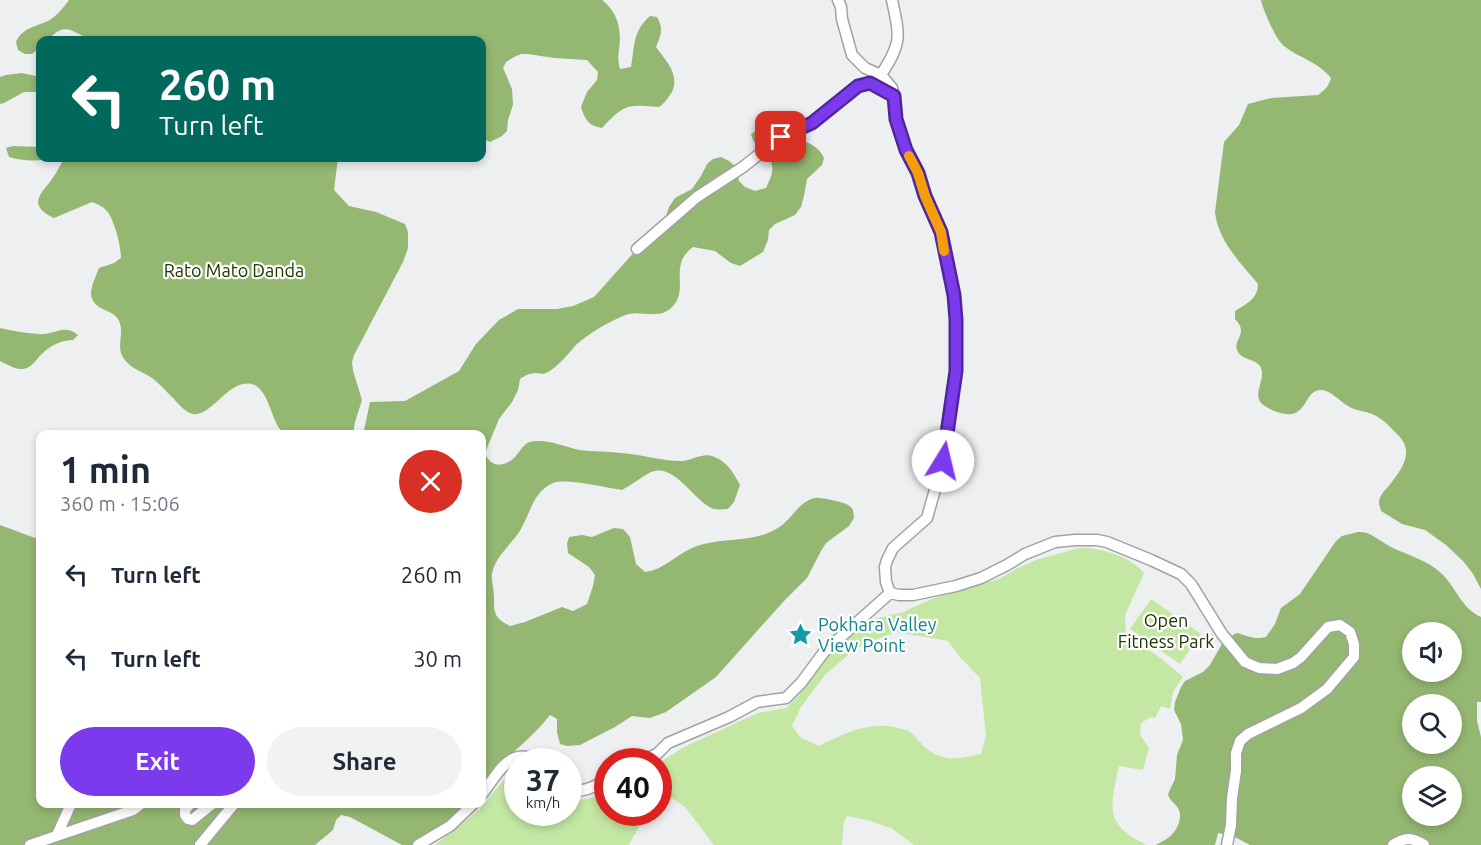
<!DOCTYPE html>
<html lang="en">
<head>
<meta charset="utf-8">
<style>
	:root { --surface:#fff; --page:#f2f2f3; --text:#1f2937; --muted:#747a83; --accent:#7c3aed }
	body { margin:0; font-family:Ubuntu,sans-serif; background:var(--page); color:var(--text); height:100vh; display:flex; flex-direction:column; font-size:22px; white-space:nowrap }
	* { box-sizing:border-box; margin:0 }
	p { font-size:20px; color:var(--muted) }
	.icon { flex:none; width:33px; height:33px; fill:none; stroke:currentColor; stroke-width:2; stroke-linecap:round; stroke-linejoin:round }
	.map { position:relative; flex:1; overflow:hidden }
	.drawer { position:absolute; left:36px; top:430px; width:450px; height:378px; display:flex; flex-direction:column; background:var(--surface); border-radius:12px; box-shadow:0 3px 9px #0003 }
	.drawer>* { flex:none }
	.top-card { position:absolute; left:36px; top:36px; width:450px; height:126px; border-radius:12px; box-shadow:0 3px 9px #0003; background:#00695c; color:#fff; overflow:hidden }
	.fabs { position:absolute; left:1402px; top:622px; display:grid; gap:12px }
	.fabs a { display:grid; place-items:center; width:60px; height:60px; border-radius:50%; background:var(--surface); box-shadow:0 3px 9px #0003; font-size:30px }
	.speed { position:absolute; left:504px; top:748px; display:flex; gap:12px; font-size:30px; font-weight:700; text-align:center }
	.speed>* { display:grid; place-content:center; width:78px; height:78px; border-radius:50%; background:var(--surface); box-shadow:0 3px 9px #0003; line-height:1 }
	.speed small { font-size:15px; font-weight:400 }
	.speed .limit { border:9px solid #d22; background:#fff; color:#111 }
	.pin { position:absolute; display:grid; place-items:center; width:51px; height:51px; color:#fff; margin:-26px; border-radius:12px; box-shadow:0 3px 9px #0006 }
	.me { position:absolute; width:66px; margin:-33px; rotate:9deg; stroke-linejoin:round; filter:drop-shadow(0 0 4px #0008) }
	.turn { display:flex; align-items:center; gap:21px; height:126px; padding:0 24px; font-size:27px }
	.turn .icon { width:78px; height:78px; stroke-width:2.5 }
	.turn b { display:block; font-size:42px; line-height:51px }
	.round { display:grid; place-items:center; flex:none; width:63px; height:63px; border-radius:32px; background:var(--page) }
	.summary { display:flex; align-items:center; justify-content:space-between; height:102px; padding:0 24px }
	h1 { font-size:36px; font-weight:700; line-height:45px }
	.primary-button { display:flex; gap:12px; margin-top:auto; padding:12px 24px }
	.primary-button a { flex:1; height:69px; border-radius:36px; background:var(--accent); color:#fff; font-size:24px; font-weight:700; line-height:69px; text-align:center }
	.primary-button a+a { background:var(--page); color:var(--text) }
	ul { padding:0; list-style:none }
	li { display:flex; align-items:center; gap:18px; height:84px; padding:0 24px }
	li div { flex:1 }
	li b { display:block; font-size:22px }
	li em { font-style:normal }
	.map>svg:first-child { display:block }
	.green { fill:#c4e7a4; fill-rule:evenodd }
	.forest { fill:#94b771; fill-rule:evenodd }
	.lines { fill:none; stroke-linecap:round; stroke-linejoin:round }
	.minor-casing { stroke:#a1a2a4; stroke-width:13 }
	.minor { stroke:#fff; stroke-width:10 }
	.route-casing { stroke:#51269a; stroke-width:15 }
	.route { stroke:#7c3aed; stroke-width:10 }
	.slow { stroke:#f59e0b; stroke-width:10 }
	.labels { text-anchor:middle; stroke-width:4.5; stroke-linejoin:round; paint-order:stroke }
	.park-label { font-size:18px; fill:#203602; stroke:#fff }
	.culture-label { font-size:18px; fill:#0d838f; stroke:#fff; text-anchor:start }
</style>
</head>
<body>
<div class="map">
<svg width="1481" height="845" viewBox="0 0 1481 845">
	<rect width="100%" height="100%" fill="#edeff1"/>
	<!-- green -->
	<path class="green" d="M1079,548C1100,547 1130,556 1144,573L1125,615L1126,638C1148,646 1166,662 1183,677L1173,692L1170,709L1161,706L1155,718L1151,717L1141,723L1140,735L1149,748L1143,770L1119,766C1110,808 1104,825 1147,845H914L891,828L867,820L847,816L844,821L842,845H714L685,807L673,799H659V763L684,747L758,713L786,708L799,695L829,654L845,639L874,619L903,612L934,598L999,579L1018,568L1036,560ZM896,632L948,641L960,657L980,678L986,736L981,754C959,759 943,763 925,747C919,742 914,734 908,731C876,718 848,731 819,746L801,738L792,726L801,707L825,675L855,649L880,638Z
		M1151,599L1201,634L1180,664L1130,629Z
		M517,768L518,813H568L569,799C581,802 597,797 607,791L608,813H653L640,825L629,845H435L480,809L511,771Z"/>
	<!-- forest -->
	<path class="forest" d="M69,0H602C618,12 622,31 619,49C618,57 618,62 620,69L631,67C635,46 632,32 650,16L657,17C664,30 661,34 656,47C666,61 680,74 672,92C668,98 665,103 659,107C628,104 624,104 602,128C589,126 585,120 581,107L587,92L597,80L598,72L587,60L554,58L528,54H521L514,57L506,62L503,68L512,89L513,105L508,120L507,131L502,136L490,142L482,138V40H87C83,36 80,34 75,32C56,23 56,40 40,40V47L32,54H25L18,50L16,42C22,28 35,27 48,21C57,16 63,8 69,0Z
		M1261,0H1481V589L1473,574L1463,561L1446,545L1425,530L1402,524L1381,511C1381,509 1379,505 1379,503C1379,496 1384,491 1388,487C1400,471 1416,453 1398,435C1391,428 1386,422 1378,417C1367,410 1357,412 1348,406C1340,401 1330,390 1321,390C1302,390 1309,423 1277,412C1272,410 1265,407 1261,403C1254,394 1263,382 1262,372C1261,358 1244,362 1238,352C1231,340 1250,334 1235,319V311C1246,304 1258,299 1258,284C1240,262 1218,241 1215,212L1224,142L1239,125L1248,104L1271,98L1318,95C1325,90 1329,86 1331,78C1316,60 1300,59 1284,46C1276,40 1263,10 1261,0Z
		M22,73L40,77V92H24L4,103L0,104V77L6,75Z
		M759,129C767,131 774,135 782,137C799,140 816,141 824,158L822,165L807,179L804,196L801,207L795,215L775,224L769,230L768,240L763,252L740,266L731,263L715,251L693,247C667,266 691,290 671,308C657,321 639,308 623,316C607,323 589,333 576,345C569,353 556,369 546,373C544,374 540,374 537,373C530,373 526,375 520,379L518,390L512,402L499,419L485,453C490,467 503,468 514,458C518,454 521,448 526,444C530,441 534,441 539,441C552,441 566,447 579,450C593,452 607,451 621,453C640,454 662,461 681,461C691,461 702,453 712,456C727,461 733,472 740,485L734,502L728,509C723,509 719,510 714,509C695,503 675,462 651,472C641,477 632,485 622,490C606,488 567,478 553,483C534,491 531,511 522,527C514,543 495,555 492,574C491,581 494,589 494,597C494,613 494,618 510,626L525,622L562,607L573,611L587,604L593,586L595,575L589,567L568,553L567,544L569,537L582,535L592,537L614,528L623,529L630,537L636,564L645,572C650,571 655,570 659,568C674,560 686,548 704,544C727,538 755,542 776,529C792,521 797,502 815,498C820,497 842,502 846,504C849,505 852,508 853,510L854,518L849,526L826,543L821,551L807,578L784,601L716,677L666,712L650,718L632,716L615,727L580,745L567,746L560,744L557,732V719L550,715C530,741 502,759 482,785V435H363L370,402L405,401L459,371L476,344L499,320L518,309H557L573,306L594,297L645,240L662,228L669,207L675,198L692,189L701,176L707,164L713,159L721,157L729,161L736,167L739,181L745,187L755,191L766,188C772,175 777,165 765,152C758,145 754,146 751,134Z
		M13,146L40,147V158H50C37,162 22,161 9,157L6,148Z
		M64,158H338L334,190L349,206L376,212L405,224L408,232V248L403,262L354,355L352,362L353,371L362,400L355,422L353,435H287C285,433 282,432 280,429C271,418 268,388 252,384C228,379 212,417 193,414C184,412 178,403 172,397C166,391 159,383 152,378C140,370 127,368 121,353C118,343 124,331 119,321C113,308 93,312 91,294C91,286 96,276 99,268L114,263L121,258C121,246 114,218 106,210C102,206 97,204 92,202L54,218C31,207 36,198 50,182C55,175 61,165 64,158Z
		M0,328C12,331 25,333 38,334C54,336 63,323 78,335L73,340C62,340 49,346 42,354C36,359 32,368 23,369C15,370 7,364 0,361Z
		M0,525L35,538H40V804H467L441,827L414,845H402L350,817L341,815L336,820L333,830L315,845H0Z
		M1358,532C1360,532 1364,532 1367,533C1375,536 1383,543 1391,547C1407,555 1427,560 1441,573C1456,587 1461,608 1481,617V702H1477V721L1481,737V845H1250L1233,836L1218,833L1215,845H1156C1159,843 1162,842 1165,840C1175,835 1183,820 1179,810C1176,803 1170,802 1168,794L1175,779L1177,755L1183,740L1181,724L1174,710L1175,702L1181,687L1185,681L1203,672L1210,665L1223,642L1229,637L1237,633C1248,636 1254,640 1266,637L1275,624L1281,608L1300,594L1336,541L1342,536ZM1413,633H1452V672H1413ZM1413,705H1452V744H1413ZM1413,777H1452V816H1413Z"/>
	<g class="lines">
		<defs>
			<path id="minor" d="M838,0L841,7L842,19L852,55L865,68L881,75L892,88L894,96L896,119L906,150L918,173L925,196L941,232L954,295L956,320V371L943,461L927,518L893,548L887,560L885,567L886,582L890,593
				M881,75C902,42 900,38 892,0
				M637,249L697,197L743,167L781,137L812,123L858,86L870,83L894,96
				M890,593L899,595H913L956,586L981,578L1007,565L1025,554L1055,542L1075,540H1097L1107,542L1151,560L1181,574L1191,584L1222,634L1245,662L1259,668L1277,669L1293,663L1301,657L1328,627L1340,625L1350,632L1354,644V657L1327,689L1301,708L1248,734L1240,741L1236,753V771L1232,798L1231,825L1227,845
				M639,762L657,754L668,743L729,717L757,702L786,698L801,683L824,652L890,593
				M568,789C583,794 595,786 608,779
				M482,794C499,773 509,744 542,762
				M190,804L185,810V815L188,819L192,820L212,804
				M57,835L71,804
				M30,845L133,810L141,804
				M200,845L234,804
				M418,845L450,826L473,804
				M1393,845C1405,837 1412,837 1424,845"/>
		</defs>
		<!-- minor casing -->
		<use href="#minor" class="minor-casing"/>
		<!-- minor -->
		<use href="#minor" class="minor"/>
	</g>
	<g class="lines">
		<defs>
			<path id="route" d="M781,137L812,123L858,86L870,83L894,96L896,119L906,150L918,173L925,196L941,232L954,295L956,320V371L943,461"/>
		</defs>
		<!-- route casing -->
		<use href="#route" class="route-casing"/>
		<!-- route -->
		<use href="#route" class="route"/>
		<!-- slow -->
		<path class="slow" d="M909,156L918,173L925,196L941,232L944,251"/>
	</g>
	<!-- icons -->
	<defs>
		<symbol id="sight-bare" viewBox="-9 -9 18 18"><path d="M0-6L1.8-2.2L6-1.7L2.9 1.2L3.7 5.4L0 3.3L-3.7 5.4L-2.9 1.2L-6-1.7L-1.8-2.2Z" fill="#0f9aa8" stroke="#fff" stroke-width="2.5" paint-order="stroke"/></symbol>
	</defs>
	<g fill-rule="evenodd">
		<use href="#sight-bare" x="784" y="618" width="33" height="33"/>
	</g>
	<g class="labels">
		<!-- park labels -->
		<g class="park-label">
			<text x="234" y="277">Rato Mato Danda</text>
			<text x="1166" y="627">Open<tspan x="1166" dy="21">Fitness Park</tspan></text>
		</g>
		<!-- culture labels -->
		<g class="culture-label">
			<text x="818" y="631">Pokhara Valley<tspan x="818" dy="21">View Point</tspan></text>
		</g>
	</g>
</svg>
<div class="fabs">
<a><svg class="icon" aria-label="sound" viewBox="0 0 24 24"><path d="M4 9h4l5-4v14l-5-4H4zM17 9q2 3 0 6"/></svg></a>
<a><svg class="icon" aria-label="search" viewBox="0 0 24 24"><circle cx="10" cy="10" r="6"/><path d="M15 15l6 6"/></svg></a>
<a><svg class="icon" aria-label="layers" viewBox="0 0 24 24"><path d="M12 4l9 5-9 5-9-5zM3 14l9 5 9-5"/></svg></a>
</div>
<div class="speed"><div>37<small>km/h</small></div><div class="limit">40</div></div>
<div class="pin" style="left:781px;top:137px;background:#d93025"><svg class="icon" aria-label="arrive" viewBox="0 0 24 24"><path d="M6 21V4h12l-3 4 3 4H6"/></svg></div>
<svg class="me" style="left:943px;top:461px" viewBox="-20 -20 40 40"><circle r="19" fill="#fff"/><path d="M0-13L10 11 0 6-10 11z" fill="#7c3aed"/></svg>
<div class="top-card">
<div class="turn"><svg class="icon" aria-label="left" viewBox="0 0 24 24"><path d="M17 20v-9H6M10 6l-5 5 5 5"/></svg><div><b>260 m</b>Turn left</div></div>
</div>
<section class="drawer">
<div class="summary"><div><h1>1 min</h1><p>360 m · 15:06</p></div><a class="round" style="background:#d93025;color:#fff"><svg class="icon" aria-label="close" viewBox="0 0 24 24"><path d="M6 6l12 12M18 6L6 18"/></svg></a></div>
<ul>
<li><svg class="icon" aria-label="left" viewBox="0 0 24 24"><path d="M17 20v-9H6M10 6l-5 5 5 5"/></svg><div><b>Turn left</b></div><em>260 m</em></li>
<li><svg class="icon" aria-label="left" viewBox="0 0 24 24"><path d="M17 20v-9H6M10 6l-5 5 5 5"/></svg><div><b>Turn left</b></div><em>30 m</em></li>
</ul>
<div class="primary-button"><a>Exit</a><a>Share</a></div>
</section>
</div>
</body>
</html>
